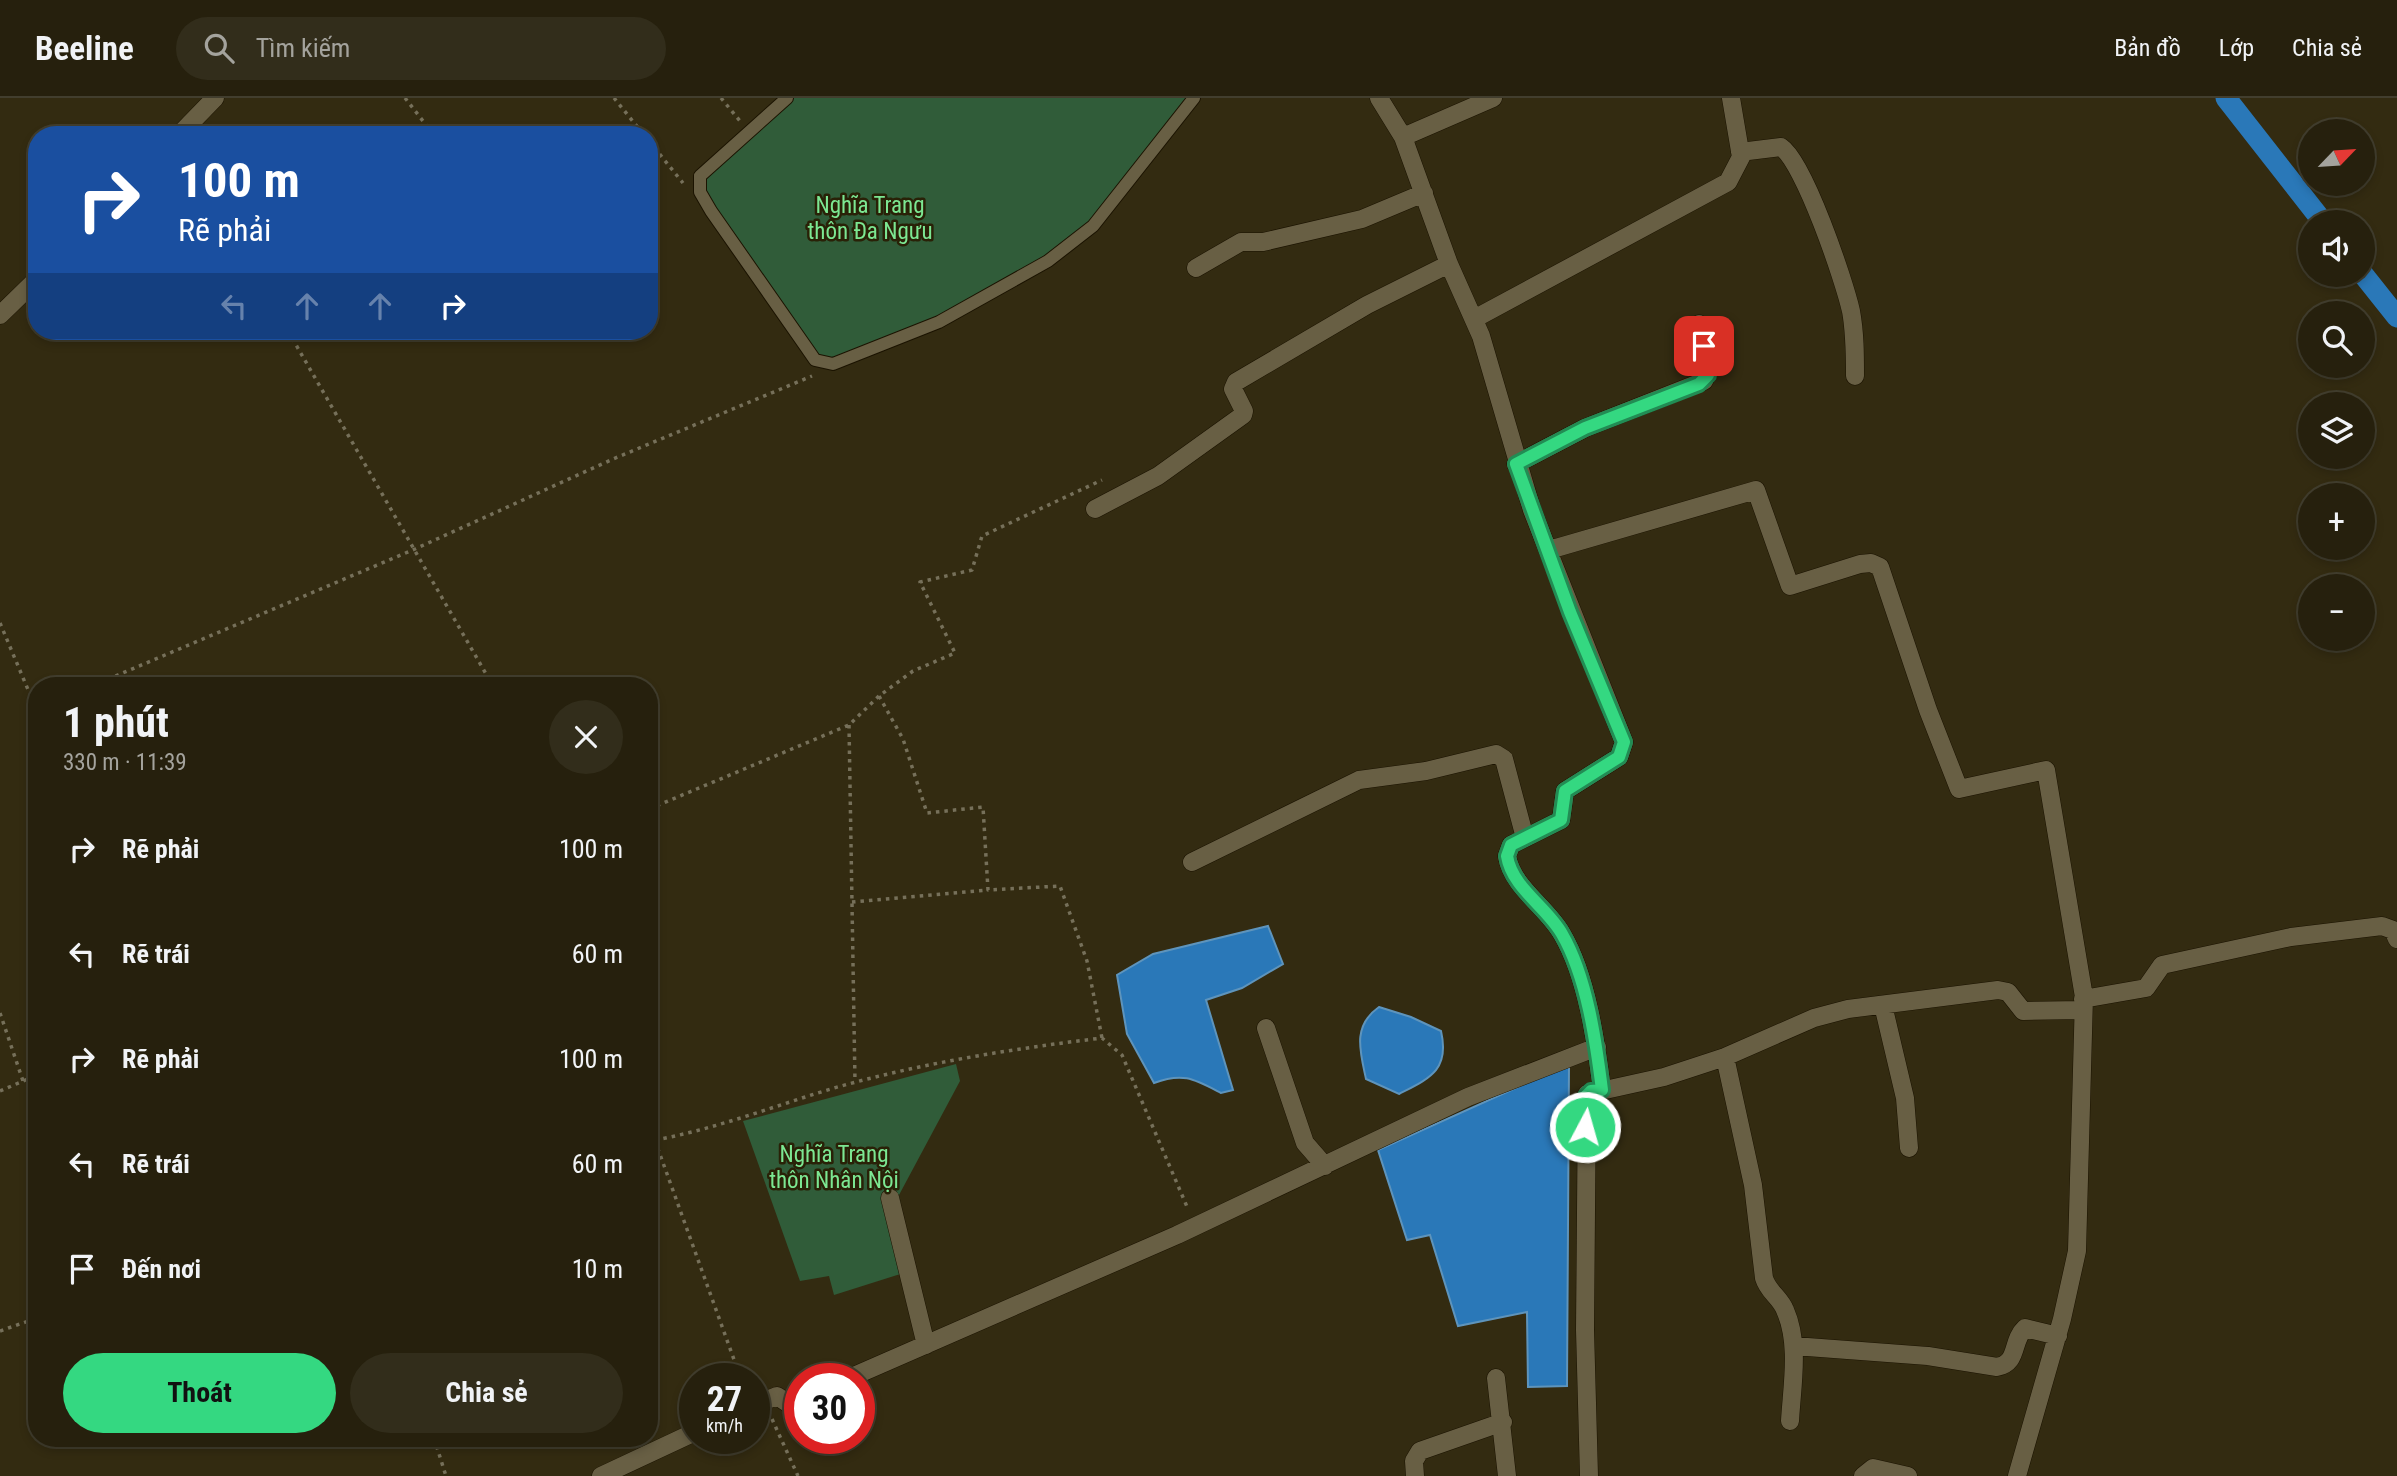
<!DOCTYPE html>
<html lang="vi">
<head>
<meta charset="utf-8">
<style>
	:root { --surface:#26200d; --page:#322d1b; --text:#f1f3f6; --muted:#a4a39d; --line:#423e2e; --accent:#34d881 }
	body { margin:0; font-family:"Roboto Condensed",sans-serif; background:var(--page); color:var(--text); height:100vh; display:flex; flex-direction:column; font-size:26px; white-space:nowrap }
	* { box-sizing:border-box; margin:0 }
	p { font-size:23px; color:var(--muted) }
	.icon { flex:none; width:38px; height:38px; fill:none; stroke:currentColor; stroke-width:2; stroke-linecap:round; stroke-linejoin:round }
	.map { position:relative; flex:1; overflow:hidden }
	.panel { position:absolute; left:28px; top:579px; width:630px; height:770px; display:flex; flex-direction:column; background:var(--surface); border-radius:28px; box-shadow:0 4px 10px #0003,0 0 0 2px var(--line) }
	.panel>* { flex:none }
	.hud { position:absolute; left:28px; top:28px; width:630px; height:214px; border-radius:28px; box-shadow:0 4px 10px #0003,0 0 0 2px var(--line); background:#1a4fa0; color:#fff; overflow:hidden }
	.needle { width:46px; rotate:65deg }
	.tools { position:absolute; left:2298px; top:21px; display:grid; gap:14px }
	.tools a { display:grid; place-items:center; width:77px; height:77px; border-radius:50%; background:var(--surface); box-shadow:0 4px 10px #0003,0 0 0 2px var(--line); font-size:35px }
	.speed { position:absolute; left:679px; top:1265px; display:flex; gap:14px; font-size:35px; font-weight:700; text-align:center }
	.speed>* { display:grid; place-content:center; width:91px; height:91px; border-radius:50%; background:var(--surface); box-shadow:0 4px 10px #0003,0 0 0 2px var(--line); line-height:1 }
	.speed small { font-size:18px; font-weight:400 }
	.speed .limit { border:10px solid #d22; background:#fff; color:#111 }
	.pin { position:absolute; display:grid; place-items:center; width:60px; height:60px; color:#fff; margin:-30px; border-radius:14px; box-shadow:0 4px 10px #0006 }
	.me { position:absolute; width:77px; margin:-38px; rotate:6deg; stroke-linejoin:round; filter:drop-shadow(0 0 5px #0008) }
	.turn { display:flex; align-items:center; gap:24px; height:147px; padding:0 35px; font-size:32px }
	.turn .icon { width:91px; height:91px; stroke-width:2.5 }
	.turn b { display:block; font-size:49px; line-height:60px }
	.lanes { display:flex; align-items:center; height:66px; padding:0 35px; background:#0003; justify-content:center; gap:35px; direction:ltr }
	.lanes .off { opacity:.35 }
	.round { display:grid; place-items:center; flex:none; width:74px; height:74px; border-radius:37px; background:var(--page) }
	.head { display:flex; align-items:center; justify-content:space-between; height:119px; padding:0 35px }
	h1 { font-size:42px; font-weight:700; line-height:52px }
	.cta { display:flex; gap:14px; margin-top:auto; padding:14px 35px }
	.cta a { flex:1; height:80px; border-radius:42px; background:var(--accent); color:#111; font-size:28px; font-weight:700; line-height:80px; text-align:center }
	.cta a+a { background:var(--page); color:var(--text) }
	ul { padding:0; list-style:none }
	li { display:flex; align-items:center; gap:21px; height:105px; padding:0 35px }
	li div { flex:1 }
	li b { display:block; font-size:26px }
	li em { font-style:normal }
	header { display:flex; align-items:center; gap:42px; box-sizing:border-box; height:98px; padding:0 35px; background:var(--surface); border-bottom:2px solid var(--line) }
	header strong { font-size:33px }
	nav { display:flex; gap:38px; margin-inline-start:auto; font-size:24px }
	.search { width:490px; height:63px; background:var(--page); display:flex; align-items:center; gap:18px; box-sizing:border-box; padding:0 24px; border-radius:38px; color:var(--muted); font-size:26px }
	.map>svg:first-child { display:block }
	.green { fill:#305c39 }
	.water { fill:#2a78b8; stroke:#5e94bc; stroke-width:2 }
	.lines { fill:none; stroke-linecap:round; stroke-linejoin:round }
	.canal { stroke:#2a78b8; stroke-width:21 }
	.lane-casing { stroke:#1b1300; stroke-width:14 }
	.street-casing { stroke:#1b1300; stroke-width:19 }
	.path { stroke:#76705a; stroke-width:3.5; stroke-dasharray:3.5 5; stroke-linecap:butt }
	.lane { stroke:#685f44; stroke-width:12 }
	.street { stroke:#685f44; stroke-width:18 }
	.route-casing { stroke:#228c54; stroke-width:18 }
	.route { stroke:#34d881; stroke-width:12 }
	.labels { text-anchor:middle; stroke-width:5; stroke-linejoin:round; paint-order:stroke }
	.park-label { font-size:23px; fill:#7ce792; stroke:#292107 }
</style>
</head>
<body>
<header>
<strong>Beeline</strong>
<div class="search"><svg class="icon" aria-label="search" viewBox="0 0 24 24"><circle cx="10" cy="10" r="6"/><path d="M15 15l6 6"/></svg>Tìm kiếm</div>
<nav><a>Bản đồ</a><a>Lớp</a><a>Chia sẻ</a></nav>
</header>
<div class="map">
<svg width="2397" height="1378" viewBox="0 0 2397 1378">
	<rect width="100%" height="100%" fill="#332b11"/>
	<!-- green -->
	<path class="green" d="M787,0H1194L1093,128L1048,163L939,224L825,266L711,113L700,78Z
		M956,966L960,983L899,1097L913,1172L834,1197L829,1178L800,1183L743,1023Z"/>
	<!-- water -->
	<path class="water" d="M1268,828L1283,866L1242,890L1206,902L1233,992L1221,995C1194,981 1183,974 1154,985L1127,936L1117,877L1153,856Z
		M1379,909L1411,919L1441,933C1450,972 1430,980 1399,996L1366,981C1360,953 1352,928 1379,909Z
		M1569,966L1567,1288L1528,1289L1527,1214L1458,1228L1430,1137L1407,1142L1378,1052Z"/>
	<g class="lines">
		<!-- canal -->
		<path class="canal" d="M2226,0L2323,124
			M2362,175L2397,219"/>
		<defs>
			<path id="lane" d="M787,0L700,78V94L711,113L806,249L815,262L833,266L939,224L1048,163L1093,128L1194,0"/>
			<path id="street" d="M1379,0L1403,39L1449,166L1481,238L1532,412L1624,644L1619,659L1565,693L1561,722L1511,747L1507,758C1512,789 1547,809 1562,836C1587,878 1596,944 1602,992
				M179,37L215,0
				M1403,39L1493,0
				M1740,54L1781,49C1804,64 1844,182 1851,213C1855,235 1855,256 1855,278
				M1196,170L1241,144H1263L1362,121L1424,95
				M0,217L37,181
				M1474,221L1728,84L1741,59L1731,0
				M1516,366L1585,330L1704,283L1709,270L1699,226
				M1095,411L1158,378L1243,317L1244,313L1233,291L1236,284L1367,207L1449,166
				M1549,452L1756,392L1790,488L1860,466L1871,465L1880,469L1928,612L1959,691L2046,672L2084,899L2077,1153L2062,1221L2017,1378
				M1192,764L1359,682L1426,673L1496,656L1504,661L1525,740
				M2083,901L2146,890L2162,867L2291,839L2382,828L2393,832L2397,841
				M1883,907L1905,1000L1909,1050
				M1266,930L1305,1045L1325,1068
				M1725,959L1753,1087L1764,1180C1768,1194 1780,1199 1785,1212C1800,1246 1792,1287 1790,1323
				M890,1100L926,1247
				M1794,1248L1928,1258L1997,1269C2019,1265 2011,1243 2025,1230L2058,1238
				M1496,1280L1507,1378
				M847,1281L1177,1137L1468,999L1597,949
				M754,1307L777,1298L789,1306L800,1302
				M601,1378L695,1334
				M1415,1378L1414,1363L1420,1353L1503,1324
				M1589,1378L1585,1232L1587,996L1664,979L1725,959L1814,920L1848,911L1998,892L2008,894L2023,913L2083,912
				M1863,1378L1873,1370L1908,1378"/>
		</defs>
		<!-- lane casing -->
		<use href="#lane" class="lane-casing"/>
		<!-- street casing -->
		<use href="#street" class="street-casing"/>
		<!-- path -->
		<path class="path" d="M405,0L434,37
			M614,0L644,37
			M721,0L740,23
			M649,43L683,85
			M288,233L493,588
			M0,525L37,613
			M92,588L415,451L613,361L812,278
			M879,598L903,641L927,715L983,709L988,792L1060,788L1087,863L1102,940
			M849,627L855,984
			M649,711L849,627L879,598L913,573L955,555L920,484L972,472L982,438L1102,382
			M852,804L988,792
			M0,915L23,983
			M0,993L37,977
			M649,1026L741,1281
			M655,1042C716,1031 774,1008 834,990C922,965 1011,951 1102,940L1122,957L1188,1111
			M0,1233L37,1220
			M772,1321L798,1378
			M434,1340L446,1378"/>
		<!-- lane -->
		<use href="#lane" class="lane"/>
		<!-- street -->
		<use href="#street" class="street"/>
	</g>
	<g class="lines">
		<defs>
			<path id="route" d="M1585,1029L1586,998L1591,993L1602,992C1596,944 1587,879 1562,836C1547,809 1512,790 1507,758L1511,747L1561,722L1565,693L1619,659L1624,644L1570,514L1516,366L1585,330L1699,286L1708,277L1704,248"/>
		</defs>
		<!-- route casing -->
		<use href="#route" class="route-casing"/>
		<!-- route -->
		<use href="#route" class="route"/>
	</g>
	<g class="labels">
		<!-- park labels -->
		<g class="park-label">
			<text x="870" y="115">Nghĩa Trang<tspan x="870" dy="26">thôn Đa Ngưu</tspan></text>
			<text x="834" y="1064">Nghĩa Trang<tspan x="834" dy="26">thôn Nhân Nội</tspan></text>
		</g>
	</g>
</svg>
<div class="tools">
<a><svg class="needle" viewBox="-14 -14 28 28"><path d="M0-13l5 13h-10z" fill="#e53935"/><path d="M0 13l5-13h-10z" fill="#a4a39d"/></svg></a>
<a><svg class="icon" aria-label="sound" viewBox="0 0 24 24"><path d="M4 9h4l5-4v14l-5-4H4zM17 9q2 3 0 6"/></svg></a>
<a><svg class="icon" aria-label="search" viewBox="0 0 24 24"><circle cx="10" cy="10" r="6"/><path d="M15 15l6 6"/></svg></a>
<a><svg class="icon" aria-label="layers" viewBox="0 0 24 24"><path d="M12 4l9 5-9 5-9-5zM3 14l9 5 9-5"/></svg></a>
<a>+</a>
<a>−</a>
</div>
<div class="speed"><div>27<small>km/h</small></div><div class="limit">30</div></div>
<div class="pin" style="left:1704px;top:248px;background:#d93025"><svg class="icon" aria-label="arrive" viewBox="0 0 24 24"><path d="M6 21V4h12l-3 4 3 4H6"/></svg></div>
<svg class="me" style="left:1585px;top:1029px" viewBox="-20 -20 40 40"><circle r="17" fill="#34d881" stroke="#fff" stroke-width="3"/><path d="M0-11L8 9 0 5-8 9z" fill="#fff"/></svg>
<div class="hud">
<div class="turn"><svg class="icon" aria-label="right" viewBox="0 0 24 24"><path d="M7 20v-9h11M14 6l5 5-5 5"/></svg><div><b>100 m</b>Rẽ phải</div></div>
<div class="lanes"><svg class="icon off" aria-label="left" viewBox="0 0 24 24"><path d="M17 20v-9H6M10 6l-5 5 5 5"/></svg><svg class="icon off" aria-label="ahead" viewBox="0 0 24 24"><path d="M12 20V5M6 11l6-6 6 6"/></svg><svg class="icon off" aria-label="ahead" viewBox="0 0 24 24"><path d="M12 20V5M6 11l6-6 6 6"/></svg><svg class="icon" aria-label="right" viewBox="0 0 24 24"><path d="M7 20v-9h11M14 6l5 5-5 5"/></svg></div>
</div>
<section class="panel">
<div class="head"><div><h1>1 phút</h1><p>330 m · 11:39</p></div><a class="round"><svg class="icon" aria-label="close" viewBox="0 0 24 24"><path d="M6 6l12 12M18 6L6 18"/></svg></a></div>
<ul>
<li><svg class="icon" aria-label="right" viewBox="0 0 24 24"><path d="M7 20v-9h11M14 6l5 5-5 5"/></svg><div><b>Rẽ phải</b></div><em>100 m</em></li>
<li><svg class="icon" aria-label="left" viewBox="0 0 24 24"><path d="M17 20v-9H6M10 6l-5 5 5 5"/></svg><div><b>Rẽ trái</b></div><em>60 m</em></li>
<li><svg class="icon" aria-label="right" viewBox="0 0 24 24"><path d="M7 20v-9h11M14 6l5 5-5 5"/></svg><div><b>Rẽ phải</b></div><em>100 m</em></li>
<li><svg class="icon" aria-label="left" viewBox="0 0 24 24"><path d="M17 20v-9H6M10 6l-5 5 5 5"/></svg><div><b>Rẽ trái</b></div><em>60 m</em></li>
<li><svg class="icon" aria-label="arrive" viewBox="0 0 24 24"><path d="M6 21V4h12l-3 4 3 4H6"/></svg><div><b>Đến nơi</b></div><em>10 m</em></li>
</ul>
<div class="cta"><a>Thoát</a><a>Chia sẻ</a></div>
</section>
</div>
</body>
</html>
